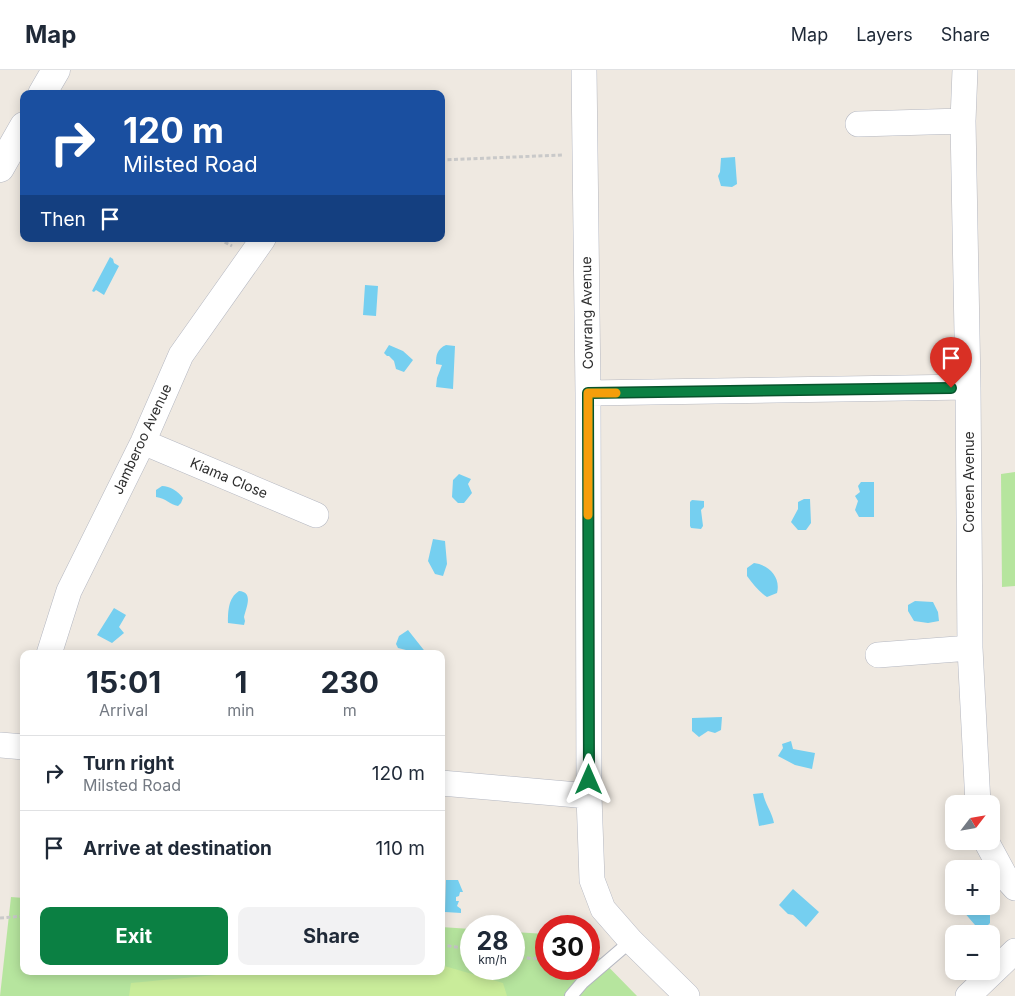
<!DOCTYPE html>
<html lang="en">
<head>
<meta charset="utf-8">
<style>
	:root { --surface:#fff; --page:#f2f2f3; --text:#1f2937; --muted:#747a83; --line:#e0e1e3; --accent:#0b8043 }
	body { margin:0; font-family:Inter,sans-serif; background:var(--page); color:var(--text); height:100vh; display:flex; flex-direction:column; font-size:19px; white-space:nowrap }
	* { box-sizing:border-box; margin:0 }
	p { font-size:16px; color:var(--muted) }
	.icon { flex:none; width:28px; height:28px; fill:none; stroke:currentColor; stroke-width:2; stroke-linecap:round; stroke-linejoin:round }
	.map { position:relative; flex:1; overflow:hidden }
	.panel { position:absolute; left:20px; top:580px; width:425px; height:325px; display:flex; flex-direction:column; background:var(--surface); border-radius:10px; box-shadow:0 2px 12px #0003 }
	.panel>* { flex:none }
	.banner { position:absolute; left:20px; top:20px; width:425px; height:152px; border-radius:10px; box-shadow:0 2px 12px #0003; background:#1a4fa0; color:#fff; overflow:hidden }
	.needle { width:32px; rotate:59deg }
	.fabs { position:absolute; left:945px; top:725px; display:grid; gap:10px }
	.fabs a { display:grid; place-items:center; width:55px; height:55px; border-radius:10px; background:var(--surface); box-shadow:0 2px 12px #0003; font-size:25px }
	.speed { position:absolute; left:460px; top:845px; display:flex; gap:10px; font-size:25px; font-weight:700; text-align:center }
	.speed>* { display:grid; place-content:center; width:65px; height:65px; border-radius:50%; background:var(--surface); box-shadow:0 2px 12px #0003; line-height:1 }
	.speed small { font-size:12px; font-weight:400 }
	.speed .limit { border:8px solid #d22; background:#fff; color:#111 }
	.pin { position:absolute; display:grid; place-items:center; width:42px; height:42px; color:#fff; margin:-51px -21px; border-radius:50% 50% 50% 0; rotate:-45deg; box-shadow:0 0 5px #0007 }
	.pin .icon { rotate:45deg }
	.me { position:absolute; width:55px; margin:-28px; rotate:0deg; stroke-linejoin:round; filter:drop-shadow(0 0 4px #0008) }
	.turn { display:flex; align-items:center; gap:18px; height:105px; padding:0 20px; font-size:22px }
	.turn .icon { width:65px; height:65px; stroke-width:2.5 }
	.turn b { display:block; font-size:35px; line-height:42px }
	.then { display:flex; align-items:center; height:48px; padding:0 20px; background:#0003; gap:10px; font-size:19px }
	.eta { display:flex; justify-content:space-evenly; align-items:center; height:85px; text-align:center }
	.eta b { font-size:30px; font-weight:700; line-height:35px }
	.button { display:flex; gap:10px; margin-top:auto; padding:10px 20px }
	.button a { flex:1; height:58px; border-radius:10px; background:var(--accent); color:#fff; font-size:20px; font-weight:700; line-height:58px; text-align:center }
	.button a+a { background:var(--page); color:var(--text) }
	ul { padding:0; list-style:none }
	li { display:flex; align-items:center; gap:15px; height:75px; padding:0 20px; border-top:1px solid var(--line) }
	li div { flex:1 }
	li b { display:block; font-size:19px }
	li em { font-style:normal }
	header { display:flex; align-items:center; gap:30px; box-sizing:border-box; height:70px; padding:0 25px; background:var(--surface); border-bottom:1px solid var(--line) }
	header strong { font-size:24px }
	nav { display:flex; gap:28px; margin-inline-start:auto; font-size:18px }
	.map>svg:first-child { display:block }
	.green { fill:#b6e59e }
	.pitch { fill:#c9ec9a }
	.water { fill:#75cff0 }
	.lines { fill:none; stroke-linecap:round; stroke-linejoin:round }
	.lane-casing { stroke:#b4b7c1; stroke-width:14 }
	.street-casing { stroke:#b4b7c1; stroke-width:26 }
	.secondary-casing { stroke:#b4b7c1; stroke-width:29 }
	.path { stroke:#c9c9c9; stroke-width:3; stroke-dasharray:4 2.5; stroke-linecap:butt }
	.lane { stroke:#fff; stroke-width:12 }
	.street { stroke:#fff; stroke-width:25 }
	.secondary { stroke:#fff; stroke-width:28 }
	.route-casing { stroke:#07532c; stroke-width:12 }
	.route { stroke:#0b8043; stroke-width:9 }
	.slow { stroke:#f59e0b; stroke-width:9 }
	.labels { text-anchor:middle; stroke-width:4; stroke-linejoin:round; paint-order:stroke }
	.street-label { font-size:14px; fill:#2e2e2e; stroke:#fff }
</style>
</head>
<body>
<header>
<strong>Map</strong>
<nav><a>Map</a><a>Layers</a><a>Share</a></nav>
</header>
<div class="map">
<svg width="1015" height="926" viewBox="0 0 1015 926">
	<rect width="100%" height="100%" fill="#efe9e1"/>
	<!-- green -->
	<path class="green" d="M1015,402V516L1002,517L1001,404Z
		M11,827L24,828V901H441V857L471,859V899H514V862L546,864V899H589V877L637,926H0Z"/>
	<!-- pitch -->
	<path class="pitch" d="M441,895L503,913L507,926H129L131,913L259,901H441Z"/>
	<!-- water -->
	<path class="water" d="M735,87L737,114L732,117L721,116L718,106L720,102L721,88Z
		M110,187L113,189L114,193L119,196L104,225L96,220L94,222L92,221Z
		M365,215L378,216L376,246L363,245Z
		M389,275L403,281L413,290L404,302L396,299L394,291L389,286H387L384,283Z
		M446,275L455,276L453,319L436,317L437,308L442,295L436,294C436,285 437,279 446,275Z
		M459,404L471,409L468,414L472,423L464,433H458L452,427L453,410Z
		M861,412H874V447H859L855,440L858,431L855,426L860,422L858,416Z
		M162,416C170,416 178,421 183,428L181,433L178,436C170,435 166,428 156,427V420Z
		M804,429H810L811,453L806,460H798L791,452L798,439V432Z
		M692,430L704,431V437L701,440L703,456L701,459L691,458L690,456V432Z
		M433,469L445,471L447,494L443,506L435,504L428,491Z
		M754,493C769,495 781,507 777,523L767,527C759,522 753,514 747,506V498Z
		M239,521C254,522 246,538 244,547L245,551L244,555L228,553C228,542 228,528 239,521Z
		M915,531L933,532L938,542L939,551L928,553L914,551L908,541V535Z
		M114,538L126,545L119,557L124,563L112,573L97,565Z
		M408,560L427,584H409L406,580L398,578L396,574L399,566Z
		M722,647L721,660L715,663L708,661L699,667L692,661V648Z
		M791,671L793,679L815,683L812,699L795,695L778,686L783,678L782,674Z
		M763,723C765,734 772,742 774,753L759,756L753,724Z
		M446,810H458L463,822H460L459,826L456,827V831H459L457,836L461,839V843L445,842Z
		M793,819L819,842L806,857L793,845L788,844L779,835Z
		M977,836H982L990,845V853L981,862L963,841L968,837L972,841Z"/>
	<g class="lines">
		<defs>
			<path id="lane" d="M571,926L582,913L631,871"/>
			<path id="street" d="M584,0L588,323L589,726L592,810L603,839L631,871L687,926
				M965,0L963,51L968,317L970,578L978,734
				M858,54L963,51
				M588,323L968,317
				M143,372L316,445
				M49,584L69,521L143,372L181,285L263,169
				M878,585L970,578
				M0,675L24,677
				M441,713L589,726
				M986,771L1006,808L1015,818
				M968,926L1015,881"/>
			<path id="secondary" d="M42,24L56,0
				M0,98L24,56"/>
		</defs>
		<!-- lane casing -->
		<use href="#lane" class="lane-casing"/>
		<!-- street casing -->
		<use href="#street" class="street-casing"/>
		<!-- secondary casing -->
		<use href="#secondary" class="secondary-casing"/>
		<!-- path -->
		<path class="path" d="M441,90L563,85
			M219,169L232,176
			M0,848L24,846
			M441,875L471,879
			M514,885L533,889L546,885"/>
		<!-- lane -->
		<use href="#lane" class="lane"/>
		<!-- street -->
		<use href="#street" class="street"/>
		<!-- secondary -->
		<use href="#secondary" class="secondary"/>
	</g>
	<g class="lines">
		<defs>
			<path id="route" d="M589,710L588,323L951,318"/>
		</defs>
		<!-- route casing -->
		<use href="#route" class="route-casing"/>
		<!-- route -->
		<use href="#route" class="route"/>
		<!-- slow -->
		<path class="slow" d="M588,445V323H616"/>
	</g>
	<g class="labels">
		<!-- street labels -->
		<g class="street-label">
			<text transform="translate(587 243) rotate(-91)" y="5">Cowrang Avenue</text>
			<text transform="translate(142 369) rotate(-65)" y="5">Jamberoo Avenue</text>
			<text transform="translate(229 408) rotate(23)" y="5">Kiama Close</text>
			<text transform="translate(969 412) rotate(-90)" y="5">Coreen Avenue</text>
		</g>
	</g>
</svg>
<div class="fabs">
<a><svg class="needle" viewBox="-14 -14 28 28"><path d="M0-13l5 13h-10z" fill="#e53935"/><path d="M0 13l5-13h-10z" fill="#747a83"/></svg></a>
<a>+</a>
<a>−</a>
</div>
<div class="speed"><div>28<small>km/h</small></div><div class="limit">30</div></div>
<div class="pin" style="left:951px;top:318px;background:#d93025"><svg class="icon" aria-label="arrive" viewBox="0 0 24 24"><path d="M6 21V4h12l-3 4 3 4H6"/></svg></div>
<svg class="me" style="left:589px;top:710px" viewBox="-20 -20 40 40"><path d="M0-17L14 15 0 8-14 15z" fill="#0b8043" stroke="#fff" stroke-width="4"/></svg>
<div class="banner">
<div class="turn"><svg class="icon" aria-label="right" viewBox="0 0 24 24"><path d="M7 20v-9h11M14 6l5 5-5 5"/></svg><div><b>120 m</b>Milsted Road</div></div>
<div class="then">Then<svg class="icon" aria-label="arrive" viewBox="0 0 24 24"><path d="M6 21V4h12l-3 4 3 4H6"/></svg></div>
</div>
<section class="panel">
<div class="eta">
<div><b>15:01</b><p>Arrival</p></div>
<div><b>1</b><p>min</p></div>
<div><b>230</b><p>m</p></div>
</div>
<ul>
<li><svg class="icon" aria-label="right" viewBox="0 0 24 24"><path d="M7 20v-9h11M14 6l5 5-5 5"/></svg><div><b>Turn right</b><p>Milsted Road</p></div><em>120 m</em></li>
<li><svg class="icon" aria-label="arrive" viewBox="0 0 24 24"><path d="M6 21V4h12l-3 4 3 4H6"/></svg><div><b>Arrive at destination</b></div><em>110 m</em></li>
</ul>
<div class="button"><a>Exit</a><a>Share</a></div>
</section>
</div>
</body>
</html>
